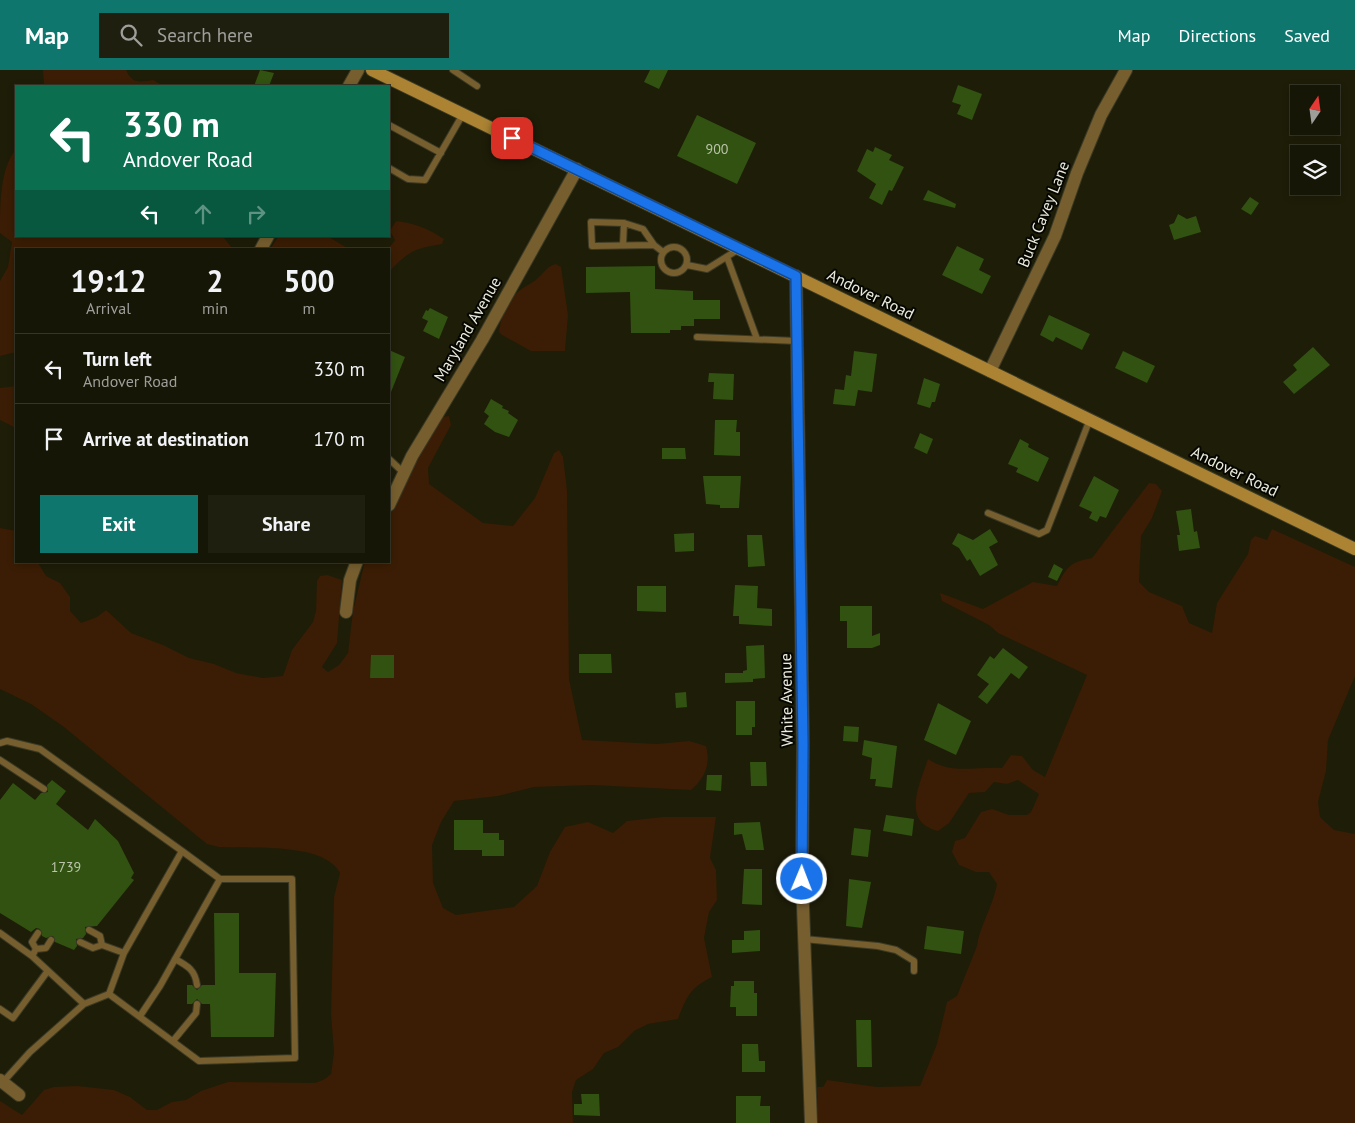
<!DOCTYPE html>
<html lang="en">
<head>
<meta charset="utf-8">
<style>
	:root { --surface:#161606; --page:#1f1f10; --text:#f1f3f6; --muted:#9e9f9b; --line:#353528; --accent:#0f766e }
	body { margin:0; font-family:"PT Sans",sans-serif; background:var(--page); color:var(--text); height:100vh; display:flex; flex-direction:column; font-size:19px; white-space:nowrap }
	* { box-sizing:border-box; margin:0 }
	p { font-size:16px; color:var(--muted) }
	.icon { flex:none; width:28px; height:28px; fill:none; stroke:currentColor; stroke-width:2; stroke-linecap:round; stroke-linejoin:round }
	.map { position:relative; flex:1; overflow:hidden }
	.details { position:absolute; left:15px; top:178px; width:375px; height:315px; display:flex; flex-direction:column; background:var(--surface); border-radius:0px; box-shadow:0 2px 8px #0003,0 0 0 1px var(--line) }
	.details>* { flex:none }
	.top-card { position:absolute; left:15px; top:15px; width:375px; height:152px; border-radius:0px; box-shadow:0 2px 8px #0003,0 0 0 1px var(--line); background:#0b6e4f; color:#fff; overflow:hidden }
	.needle { width:32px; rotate:13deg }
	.tools { position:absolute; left:1290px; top:15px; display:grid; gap:10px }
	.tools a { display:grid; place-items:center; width:50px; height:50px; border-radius:0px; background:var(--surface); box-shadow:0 2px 8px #0003,0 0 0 1px var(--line); font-size:25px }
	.pin { position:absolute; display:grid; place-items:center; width:42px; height:42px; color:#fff; margin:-21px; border-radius:10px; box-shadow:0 2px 8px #0006 }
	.me { position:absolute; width:55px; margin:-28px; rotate:1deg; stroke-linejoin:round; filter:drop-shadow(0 0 4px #0008) }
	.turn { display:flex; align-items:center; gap:18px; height:105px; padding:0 25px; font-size:22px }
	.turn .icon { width:65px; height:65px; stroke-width:2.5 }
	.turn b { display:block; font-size:35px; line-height:42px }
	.lanes { display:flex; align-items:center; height:48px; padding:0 25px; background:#0003; justify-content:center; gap:25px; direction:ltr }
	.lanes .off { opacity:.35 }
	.eta { display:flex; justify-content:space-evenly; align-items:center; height:85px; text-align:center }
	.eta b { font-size:30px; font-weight:700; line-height:35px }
	.cta { display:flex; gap:10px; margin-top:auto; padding:10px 25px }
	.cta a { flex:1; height:58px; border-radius:0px; background:var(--accent); color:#fff; font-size:20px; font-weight:700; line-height:58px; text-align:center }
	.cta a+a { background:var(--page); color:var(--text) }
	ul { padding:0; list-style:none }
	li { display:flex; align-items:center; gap:15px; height:70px; padding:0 25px; border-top:1px solid var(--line) }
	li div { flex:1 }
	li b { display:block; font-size:19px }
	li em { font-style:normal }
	header { display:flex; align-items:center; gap:30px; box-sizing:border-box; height:70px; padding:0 25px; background:var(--accent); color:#fff }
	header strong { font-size:24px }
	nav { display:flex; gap:28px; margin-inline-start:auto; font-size:18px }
	.search { width:350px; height:45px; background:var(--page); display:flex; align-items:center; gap:12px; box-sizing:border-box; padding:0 18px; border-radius:0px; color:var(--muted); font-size:19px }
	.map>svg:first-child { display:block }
	.green { fill:#3a1d04 }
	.building { fill:#315211 }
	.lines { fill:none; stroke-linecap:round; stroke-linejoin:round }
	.lane-casing { stroke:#3b3a26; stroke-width:8 }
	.street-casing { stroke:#3b3a26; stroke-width:14 }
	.secondary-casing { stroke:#3b3a26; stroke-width:14 }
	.lane { stroke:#765e2f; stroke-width:6 }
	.street { stroke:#765e2f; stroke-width:12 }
	.secondary { stroke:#ab8333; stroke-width:12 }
	.route-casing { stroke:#114b97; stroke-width:12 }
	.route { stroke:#1a73e8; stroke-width:9 }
	.labels { text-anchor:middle; stroke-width:4; stroke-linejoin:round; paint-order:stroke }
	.number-label { font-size:14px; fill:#bcc5ab }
	.street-label { font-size:16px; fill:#ebebde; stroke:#070702 }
</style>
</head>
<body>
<header>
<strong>Map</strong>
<div class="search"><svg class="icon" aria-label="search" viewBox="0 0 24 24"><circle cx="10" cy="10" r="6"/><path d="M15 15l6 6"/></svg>Search here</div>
<nav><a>Map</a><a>Directions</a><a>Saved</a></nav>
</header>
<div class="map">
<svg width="1355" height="1053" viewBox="0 0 1355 1053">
	<rect width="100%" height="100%" fill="#1e1d08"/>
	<!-- green -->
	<path class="green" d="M43,0H126C132,14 140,12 153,10L164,16H44Z
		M16,79V166H222L233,179H16V282L0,286V211L8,197L12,172L0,163C0,133 0,99 16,79Z
		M396,151C415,153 429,159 444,169L442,174C413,179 409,181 389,202L388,179L395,170L390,161Z
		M279,166H327L349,179H270Z
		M556,194L561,197L568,245L565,281H531L502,265L499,262C501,247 506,231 519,221C525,216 533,213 538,208C545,202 547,196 556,194Z
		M16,316V358L0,350V318Z
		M449,346L451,355L428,398L429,414L483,453L513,456L535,428L554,383L559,380L563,387L567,420L569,609L582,670L657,674L689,671L706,676C711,694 705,708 691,720L592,715L534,717L498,726L454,731L441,752L432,775L433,813L443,838L456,845L514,837L537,816L550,782L565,757L588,752L613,763L627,751L663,747H716L710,788L716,800L717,830L709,842L704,868L712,907C690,918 687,926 678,949L648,954L634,961L618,977L604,983L593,999L576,1010L572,1022L573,1053H0V1031L22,1045L44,1020L54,1017L77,1016L114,1020L130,1027L147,1040H157L172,1032L186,1030L201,1021L228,1012L315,1013L325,1009L331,1004L334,983L331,944L334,827L340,803C324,772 250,779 219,777L207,774L64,657L31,634L0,619V458L16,461V491H37L46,506L60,513L70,527V541L81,553L97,547L106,540L131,563L163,575L189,588L214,594L236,603L263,608L283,606L292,580L313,552L316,541L317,511L320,506L327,505L342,510L337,573L322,597L328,602L339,595L348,583L353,541L365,491H389V443L404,418L412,396L442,347Z
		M1149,413L1156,414L1162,421L1152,448L1141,466L1139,512L1149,522L1182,536L1189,553L1212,563L1217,533L1248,484L1251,470L1255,466L1267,470L1272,459L1355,497V606L1328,670L1326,701L1318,732L1320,747L1334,760L1355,764V1053H818L817,1017H823L827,1010L877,1017L920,1016L937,974L947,932L957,926L977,876C979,858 993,836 997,814L989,802H976L959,795L952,782L955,771L965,768L981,742L992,739L1009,745H1027L1031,742L1039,724L1018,710L1007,714L994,712L985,722L969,723L949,753L938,761C901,752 919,716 928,689C951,705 976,696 1002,698L1011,685L1022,686L1033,700L1045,707L1087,605L998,563L989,555L942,531L940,523L983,539L1033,512L1057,516C1067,496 1071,492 1092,488Z"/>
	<!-- building -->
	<path class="building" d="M260,0L274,3L269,16H254Z
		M650,0H668L659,19L644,12Z
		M958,15L982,24L972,50L957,44L961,35L952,32Z
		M697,45L756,73L737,114L677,86Z
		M875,77L892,85L889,90L904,97L892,121L889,120L882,135L869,128L876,114L857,101L867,79L873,82Z
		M928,120L956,134L955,138L923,130Z
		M1250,127L1259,133L1251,145L1241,139Z
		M1178,144L1187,149L1196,146L1201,162L1174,170L1169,155L1174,153Z
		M957,176L984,189L979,200L991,206L982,224L942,205Z
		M655,196V219L693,221V230H720V249H694V256H681V260H670V263H631L630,222L586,223V197Z
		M430,238L448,247L439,269L423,261L428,251L422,248L426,240L428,241Z
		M1049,245L1090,264L1082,280L1056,267L1053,272L1040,265Z
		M1313,277L1330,295L1294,324L1283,312L1297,300L1293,295Z
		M389,280L405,287L389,327Z
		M854,281L877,284L872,322L858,320L855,336L833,334L835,319L844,320L846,305L851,306Z
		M1123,281L1155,296L1147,313L1115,298Z
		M709,303L734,304L733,330L713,329L714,312H708Z
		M924,308L940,314L935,332H932L930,338L917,334Z
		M491,329L503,336L502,338L509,341L508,343L518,350L509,367L495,362L484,354L489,346L484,342Z
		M715,350H737L736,362H740V386L714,385Z
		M920,363L933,369L927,384L914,378Z
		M1020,369L1029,374L1028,377L1049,388L1038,412L1016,402L1018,398L1008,394Z
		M662,378H685L686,389H662Z
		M703,406H741L739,438H720V435L706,434Z
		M1094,406L1119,420L1106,448L1100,446L1097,452L1089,448L1092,442L1079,436Z
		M1191,439L1194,462L1197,461L1200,478L1179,481L1177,465H1180L1176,441Z
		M990,459L998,472L989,477L998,495L980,506L970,489L967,491L959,478L952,474L958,463L973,470Z
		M694,463V481L675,482L674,464Z
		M747,465H762L765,496L748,497Z
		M1054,494L1063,499L1057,511L1048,507Z
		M735,515L758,516L757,538L772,539V556L739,554V546H733Z
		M637,516H666V542L637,541Z
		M840,536H872V566L880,563V575L872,578H847V551H840Z
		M764,575L765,608L753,609V612L725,613V603H743V601L747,600L746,576Z
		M1003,578L1028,597L1019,609L1011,603L987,634L978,627L989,614L977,605L990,586L994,589Z
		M579,584H611L612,603H579Z
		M371,585H394V608H370Z
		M686,622L687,637L676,638L675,623Z
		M736,631H755V657H752V665H736Z
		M938,633L971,651L956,685L924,670Z
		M844,656L859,657L858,672L843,671Z
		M864,670L897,676L892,718L875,716L876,709H870L872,688L862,685Z
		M750,692H766L767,716H751Z
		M707,705H722L721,721L706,720Z
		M52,710L66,721L56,734L88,760L95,749L118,771L134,803L131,808L134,810L97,856L85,857L86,864L83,868L76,869L77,876L74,880L55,872L53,866L46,868L42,866L40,859L36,858L31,862L0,843V730L13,713L35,730L41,723L48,722L47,715Z
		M886,745L914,749L912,766L883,761Z
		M454,750H483V763H499V770H504V786H482V780H454Z
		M760,752L764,780H746L742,764L734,765V753Z
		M854,758L871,760L868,787L851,785Z
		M744,799H762V835L742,834Z
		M849,809L871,812L862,858L846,856Z
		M214,843H239V903H276L274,967H211L210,934H202L197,929L192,934H187V915H192L197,920L202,915H215Z
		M927,856L964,861L961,884L924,879Z
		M760,860V881L732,883V870H744V861Z
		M734,911H754V923H757V946H736V937H730L731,916H734Z
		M856,950H871L872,997H857Z
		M742,974H758L759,991H765V1002H742Z
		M581,1024H599L600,1046L574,1045V1034H582Z
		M736,1026H761L760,1036H770V1053H736Z"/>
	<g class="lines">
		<defs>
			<path id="lane" d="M453,0L477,16
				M389,55L441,83
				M389,98L408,109L425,110L463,44
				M623,175L624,153
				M654,175L643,159L624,153L591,152L592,176L654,175L663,182
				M661 190a13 13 0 1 1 26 0a13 13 0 1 1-26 0Z
				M727,187L757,269
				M687,195L707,199L739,179
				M697,267L797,271
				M389,389L404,403
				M988,443L1039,464L1047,460L1090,349
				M0,673L7,671L40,679L182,781L124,883L109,924
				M0,690L44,719
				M89,860L100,866L102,875L124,883
				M0,863L32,886L84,934
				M804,869L878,876L896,880L914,891V901
				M80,872L93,878L102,875
				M36,879L46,878L51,870
				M32,886L36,879L32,872L38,863
				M175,889C188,896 195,900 197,915
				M0,939L13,948L47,902
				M140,946L160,916L220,809L182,781
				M173,971L196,943L197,934
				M3,1012L30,982L84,934L109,924L199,991L295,988L292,809H220"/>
			<path id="street" d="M349,16L358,0
				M261,179L268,166
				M796,206L803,674L802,809L811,1053
				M990,301L1055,166L1077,103L1101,45L1126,0
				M389,435L412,386L482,270L577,99
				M346,542L350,510L357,491
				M0,1010L19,1025"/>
			<path id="secondary" d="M372,0L1355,479"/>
		</defs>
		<!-- lane casing -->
		<use href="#lane" class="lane-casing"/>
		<!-- street casing -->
		<use href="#street" class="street-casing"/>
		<!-- secondary casing -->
		<use href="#secondary" class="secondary-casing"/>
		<!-- lane -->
		<use href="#lane" class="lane"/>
		<!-- street -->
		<use href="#street" class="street"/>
		<!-- secondary -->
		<use href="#secondary" class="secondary"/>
	</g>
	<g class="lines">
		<defs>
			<path id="route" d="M512,68L796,206L803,674L802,809"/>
		</defs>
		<!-- route casing -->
		<use href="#route" class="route-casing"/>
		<!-- route -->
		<use href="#route" class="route"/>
	</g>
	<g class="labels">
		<!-- number labels -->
		<g class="number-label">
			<text x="717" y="84">900</text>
			<text x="66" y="802">1739</text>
		</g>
		<!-- street labels -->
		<g class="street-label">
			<text transform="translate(1043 144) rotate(-68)" y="6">Buck Cavey Lane</text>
			<text transform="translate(871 224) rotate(26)" y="6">Andover Road</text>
			<text transform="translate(467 259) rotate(-60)" y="6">Maryland Avenue</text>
			<text transform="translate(1235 401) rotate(26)" y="6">Andover Road</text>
			<text transform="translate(786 630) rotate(-91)" y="6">White Avenue</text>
		</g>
	</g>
</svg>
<div class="tools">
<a><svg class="needle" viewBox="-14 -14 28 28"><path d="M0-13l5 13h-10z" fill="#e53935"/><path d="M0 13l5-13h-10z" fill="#9e9f9b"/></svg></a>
<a><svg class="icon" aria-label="layers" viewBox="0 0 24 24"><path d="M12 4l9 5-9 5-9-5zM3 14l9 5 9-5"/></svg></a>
</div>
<div class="pin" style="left:512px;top:68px;background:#d93025"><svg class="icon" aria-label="arrive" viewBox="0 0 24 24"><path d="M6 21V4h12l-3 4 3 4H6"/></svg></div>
<svg class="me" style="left:802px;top:809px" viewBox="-20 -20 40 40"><circle r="17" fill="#1a73e8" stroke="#fff" stroke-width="3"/><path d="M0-11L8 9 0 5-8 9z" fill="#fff"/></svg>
<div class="top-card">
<div class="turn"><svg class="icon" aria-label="left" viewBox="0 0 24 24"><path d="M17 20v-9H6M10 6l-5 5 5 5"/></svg><div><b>330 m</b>Andover Road</div></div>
<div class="lanes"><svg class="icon" aria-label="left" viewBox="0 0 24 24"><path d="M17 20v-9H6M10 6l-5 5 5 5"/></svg><svg class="icon off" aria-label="ahead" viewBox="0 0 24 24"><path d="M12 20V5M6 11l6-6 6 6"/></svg><svg class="icon off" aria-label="right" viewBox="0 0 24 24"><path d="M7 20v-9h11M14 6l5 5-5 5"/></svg></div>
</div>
<section class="details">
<div class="eta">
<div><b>19:12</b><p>Arrival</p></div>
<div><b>2</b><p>min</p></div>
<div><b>500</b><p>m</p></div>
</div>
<ul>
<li><svg class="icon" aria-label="left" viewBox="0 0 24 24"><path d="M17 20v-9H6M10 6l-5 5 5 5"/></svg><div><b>Turn left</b><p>Andover Road</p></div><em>330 m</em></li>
<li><svg class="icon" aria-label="arrive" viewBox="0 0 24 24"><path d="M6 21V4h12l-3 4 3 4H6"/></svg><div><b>Arrive at destination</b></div><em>170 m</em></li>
</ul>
<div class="cta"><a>Exit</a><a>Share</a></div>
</section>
</div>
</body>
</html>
